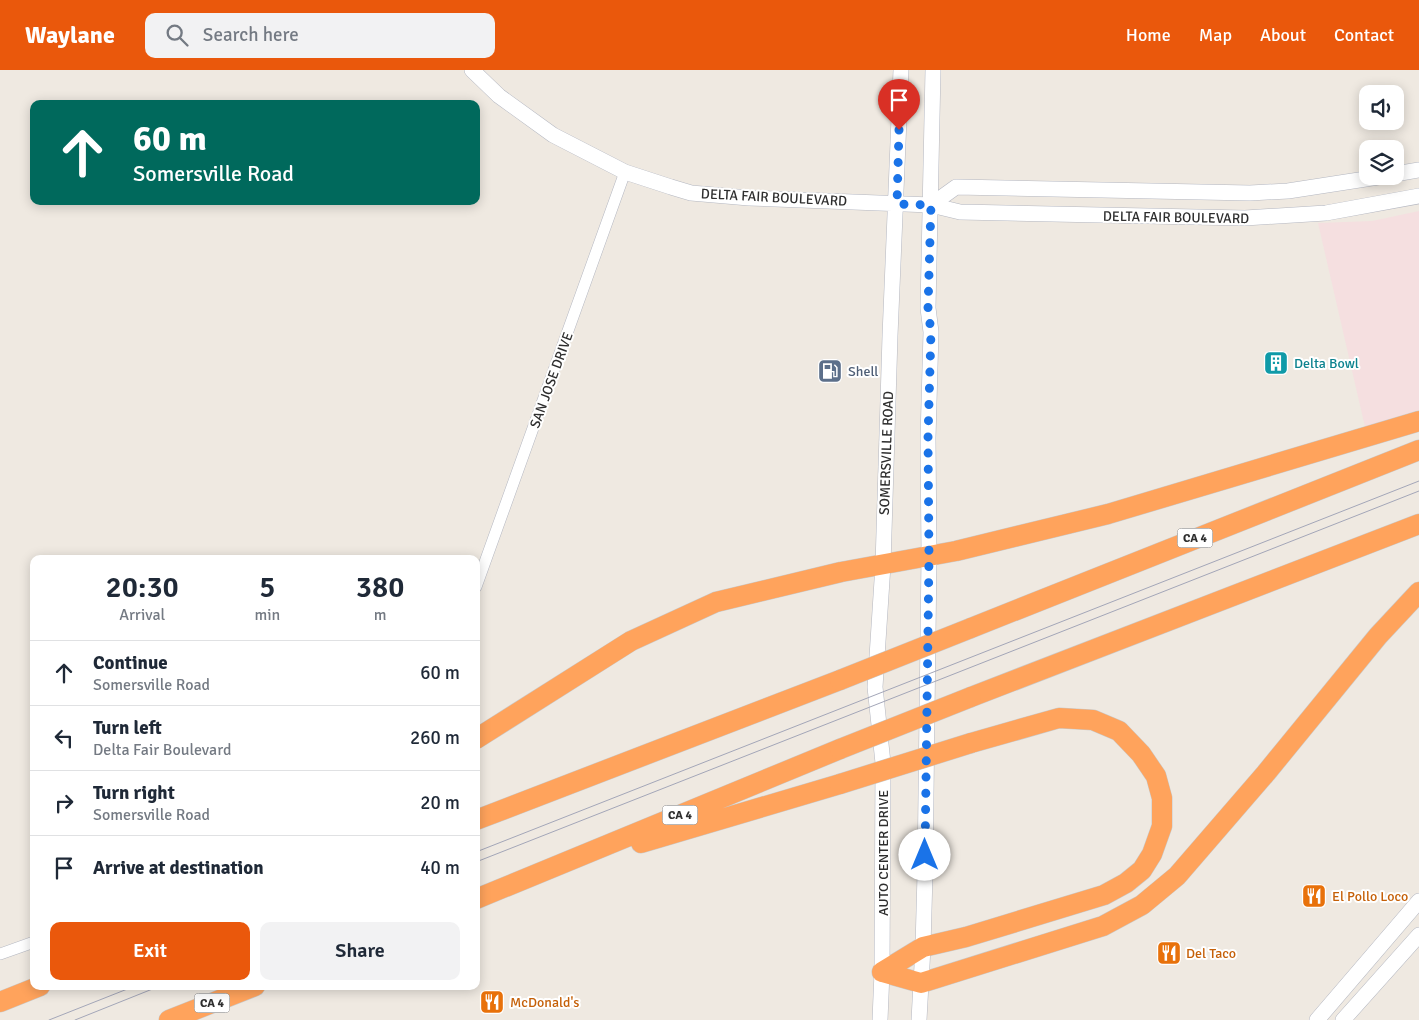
<!DOCTYPE html>
<html lang="en">
<head>
<meta charset="utf-8">
<style>
	:root { --surface:#fff; --page:#f2f2f3; --text:#1f2937; --muted:#747a83; --line:#e0e1e3; --accent:#ea580c }
	body { margin:0; font-family:Signika,sans-serif; background:var(--page); color:var(--text); height:100vh; display:flex; flex-direction:column; font-size:19px; white-space:nowrap }
	* { box-sizing:border-box; margin:0 }
	p { font-size:16px; color:var(--muted) }
	.icon { flex:none; width:28px; height:28px; fill:none; stroke:currentColor; stroke-width:2; stroke-linecap:round; stroke-linejoin:round }
	.map { position:relative; flex:1; overflow:hidden }
	.side { position:absolute; left:30px; top:485px; width:450px; height:435px; display:flex; flex-direction:column; background:var(--surface); border-radius:10px; box-shadow:0 2px 12px #0003 }
	.side>* { flex:none }
	.banner { position:absolute; left:30px; top:30px; width:450px; height:105px; border-radius:10px; box-shadow:0 2px 12px #0003; background:#00695c; color:#fff; overflow:hidden }
	.controls { position:absolute; left:1359px; top:15px; display:grid; gap:10px }
	.controls a { display:grid; place-items:center; width:45px; height:45px; border-radius:10px; background:var(--surface); box-shadow:0 2px 12px #0003; font-size:25px }
	.pin { position:absolute; display:grid; place-items:center; width:42px; height:42px; color:#fff; margin:-51px -21px; border-radius:50% 50% 50% 0; rotate:-45deg; box-shadow:0 0 5px #0007 }
	.pin .icon { rotate:45deg }
	.me { position:absolute; width:55px; margin:-28px; rotate:0deg; stroke-linejoin:round; filter:drop-shadow(0 0 4px #0008) }
	.turn { display:flex; align-items:center; gap:18px; height:105px; padding:0 20px; font-size:22px }
	.turn .icon { width:65px; height:65px; stroke-width:2.5 }
	.turn b { display:block; font-size:35px; line-height:42px }
	.eta { display:flex; justify-content:space-evenly; align-items:center; height:85px; text-align:center }
	.eta b { font-size:30px; font-weight:600; line-height:35px }
	.button { display:flex; gap:10px; margin-top:auto; padding:10px 20px }
	.button a { flex:1; height:58px; border-radius:10px; background:var(--accent); color:#fff; font-size:20px; font-weight:600; line-height:58px; text-align:center }
	.button a+a { background:var(--page); color:var(--text) }
	ul { padding:0; list-style:none }
	li { display:flex; align-items:center; gap:15px; height:65px; padding:0 20px; border-top:1px solid var(--line) }
	li div { flex:1 }
	li b { display:block; font-size:19px }
	li em { font-style:normal }
	header { display:flex; align-items:center; gap:30px; box-sizing:border-box; height:70px; padding:0 25px; background:var(--accent); color:#fff }
	header strong { font-size:24px }
	nav { display:flex; gap:28px; margin-inline-start:auto; font-size:18px }
	.search { width:350px; height:45px; background:var(--page); display:flex; align-items:center; gap:12px; box-sizing:border-box; padding:0 18px; border-radius:10px; color:var(--muted); font-size:19px }
	.map>svg:first-child { display:block }
	.medical { fill:#f5dfe0 }
	.lines { fill:none; stroke-linecap:round; stroke-linejoin:round }
	.street-casing { stroke:#b4b7c1; stroke-width:12 }
	.secondary-casing { stroke:#b4b7c1; stroke-width:16 }
	.highway-casing { stroke:#c9c9c9; stroke-width:21 }
	.street { stroke:#fff; stroke-width:11 }
	.secondary { stroke:#fff; stroke-width:15 }
	.highway { stroke:#ffa35c; stroke-width:20 }
	.tram { stroke:#a3a6b8; stroke-width:1 }
	.highway-bridge-casing { stroke:#c9c9c9; stroke-width:21; stroke-linecap:butt }
	.highway-bridge { stroke:#ffa35c; stroke-width:20 }
	.route { stroke:#1a73e8; stroke-width:9; stroke-dasharray:0 16.2 }
	.labels { text-anchor:middle; stroke-width:4; stroke-linejoin:round; paint-order:stroke }
	.shield { fill:#fff; stroke:#6d6d6d; stroke-width:1 }
	.shield-label { font-size:12px; font-weight:bold; fill:#2e2e2e }
	.street-label { font-size:14px; fill:#2e2e2e; stroke:#fff }
	.culture-label { font-size:14px; fill:#0d838f; stroke:#fff; text-anchor:start }
	.service-label { font-size:14px; fill:#4e5e75; stroke:#fff; text-anchor:start }
	.food-label { font-size:14px; fill:#c56008; stroke:#fff; text-anchor:start }
</style>
</head>
<body>
<header>
<strong>Waylane</strong>
<div class="search"><svg class="icon" aria-label="search" viewBox="0 0 24 24"><circle cx="10" cy="10" r="6"/><path d="M15 15l6 6"/></svg>Search here</div>
<nav><a>Home</a><a>Map</a><a>About</a><a>Contact</a></nav>
</header>
<div class="map">
<svg width="1419" height="950" viewBox="0 0 1419 950">
	<rect width="100%" height="100%" fill="#efe9e1"/>
	<!-- medical -->
	<path class="medical" d="M1419,141V340L1365,357L1318,153L1372,151Z"/>
	<g class="lines">
		<defs>
			<path id="street" d="M476,517L625,102
				M0,884L34,872"/>
			<path id="secondary" d="M472,0L499,26L553,65L625,102L671,117L691,123L749,128L931,135L960,142L1245,148L1326,143L1419,126
				M1395,104L1419,100
				M931,135L956,117L1250,123L1288,121L1385,106
				M880,950L882,902L883,693L875,617L883,495L890,266L901,0
				M919,950L923,877L925,804L929,486L928,368L931,262L928,238L933,0
				M1317,950L1419,831
				M1343,950L1419,865"/>
			<path id="highway" d="M971,558L1419,380
				M971,627L1419,454
				M476,669L631,571L716,532L841,502L956,481L1108,444L1419,351
				M476,750L840,610
				M641,773L840,714
				M476,829L840,679
				M882,902L921,913L1103,856L1142,835L1177,806L1266,703L1378,566L1419,522
				M882,902L923,877L966,867L1104,825L1126,813L1142,800L1152,784L1162,756V728L1156,706L1141,684L1119,661L1093,650L1059,648L971,673
				M0,932L40,916
				M169,950L255,916"/>
		</defs>
		<!-- street casing -->
		<use href="#street" class="street-casing"/>
		<!-- secondary casing -->
		<use href="#secondary" class="secondary-casing"/>
		<!-- highway casing -->
		<use href="#highway" class="highway-casing"/>
		<!-- street -->
		<use href="#street" class="street"/>
		<!-- secondary -->
		<use href="#secondary" class="secondary"/>
		<!-- highway -->
		<use href="#highway" class="highway"/>
		<!-- tram -->
		<path class="tram" d="M476,782L1419,411
			M476,792L1419,421
			M49,950L135,916
			M75,950L160,916"/>
		<defs>
			<path id="highway-bridge" d="M840,610L971,558
				M840,679L971,627
				M840,714L971,673"/>
		</defs>
		<!-- highway-bridge casing -->
		<use href="#highway-bridge" class="highway-bridge-casing"/>
		<!-- highway-bridge -->
		<use href="#highway-bridge" class="highway-bridge"/>
	</g>
	<g class="lines">
		<!-- route -->
		<path class="route" d="M899,60L897,134L931,135L928,238L931,262L928,368L929,486L925,785"/>
	</g>
	<!-- icons -->
	<defs>
		<symbol id="building-square" viewBox="-11 -11 22 22"><rect x="-9" y="-9" width="18" height="18" rx="4" fill="#0f9aa8" stroke="#fff"/><path d="M-4-6H4V6H1V3H-1V6H-4ZM-2.5-4.3h1.7v1.8h-1.7ZM.8-4.3h1.7v1.8H.8ZM-2.5-1h1.7V.8h-1.7ZM.8-1h1.7V.8H.8Z" fill="#fff"/></symbol>
		<symbol id="fuel-square" viewBox="-11 -11 22 22"><rect x="-9" y="-9" width="18" height="18" rx="4" fill="#5c6f8a" stroke="#fff"/><path d="M-5.5-6h7V0h2V4h1.3V-2.5L3-4.5l.8-.8L6-3V5H2.5V1h-1V6h-7ZM-4.2-4.7v3.2H.2V-4.7Z" fill="#fff"/></symbol>
		<symbol id="restaurant-square" viewBox="-11 -11 22 22"><rect x="-9" y="-9" width="18" height="18" rx="4" fill="#e8710a" stroke="#fff"/><path d="M-5-6h1v4h1v-4h1v4h1v-4h1v5L-1.5 .5V6h-2V.5L-5-1ZM5-6V6H3V1.5H1.5Q1.5-4 5-6Z" fill="#fff"/></symbol>
	</defs>
	<g fill-rule="evenodd">
		<use href="#building-square" x="1262" y="279" width="28" height="28"/>
		<use href="#fuel-square" x="816" y="287" width="28" height="28"/>
		<use href="#restaurant-square" x="1300" y="812" width="28" height="28"/>
		<use href="#restaurant-square" x="1155" y="869" width="28" height="28"/>
		<use href="#restaurant-square" x="478" y="918" width="28" height="28"/>
	</g>
	<g class="labels">
		<!-- shield labels -->
		<g class="shield">
			<rect x="1177.5" y="458.5" width="35" height="19" rx="4"/>
			<rect x="662.5" y="735.5" width="35" height="19" rx="4"/>
			<rect x="194.5" y="923.5" width="35" height="19" rx="4"/>
		</g>
		<g class="shield-label">
			<text x="1195" y="472">CA 4</text>
			<text x="680" y="749">CA 4</text>
			<text x="212" y="937">CA 4</text>
		</g>
		<!-- street labels -->
		<g class="street-label">
			<text transform="translate(774 127) rotate(3)" y="5">DELTA FAIR BOULEVARD</text>
			<text transform="translate(1176 147) rotate(1)" y="5">DELTA FAIR BOULEVARD</text>
			<text transform="translate(551 310) rotate(-70)" y="5">SAN JOSE DRIVE</text>
			<text transform="translate(886 383) rotate(-88)" y="5">SOMERSVILLE ROAD</text>
			<text transform="translate(883 783) rotate(-90)" y="5">AUTO CENTER DRIVE</text>
		</g>
		<!-- culture labels -->
		<g class="culture-label">
			<text x="1294" y="298">Delta Bowl</text>
		</g>
		<!-- service labels -->
		<g class="service-label">
			<text x="848" y="306">Shell</text>
		</g>
		<!-- food labels -->
		<g class="food-label">
			<text x="1332" y="831">El Pollo Loco</text>
			<text x="1186" y="888">Del Taco</text>
			<text x="510" y="937">McDonald's</text>
		</g>
	</g>
</svg>
<div class="controls">
<a><svg class="icon" aria-label="sound" viewBox="0 0 24 24"><path d="M4 9h4l5-4v14l-5-4H4zM17 9q2 3 0 6"/></svg></a>
<a><svg class="icon" aria-label="layers" viewBox="0 0 24 24"><path d="M12 4l9 5-9 5-9-5zM3 14l9 5 9-5"/></svg></a>
</div>
<div class="pin" style="left:899px;top:60px;background:#d93025"><svg class="icon" aria-label="arrive" viewBox="0 0 24 24"><path d="M6 21V4h12l-3 4 3 4H6"/></svg></div>
<svg class="me" style="left:925px;top:785px" viewBox="-20 -20 40 40"><circle r="19" fill="#fff"/><path d="M0-13L10 11 0 6-10 11z" fill="#1a73e8"/></svg>
<div class="banner">
<div class="turn"><svg class="icon" aria-label="ahead" viewBox="0 0 24 24"><path d="M12 20V5M6 11l6-6 6 6"/></svg><div><b>60 m</b>Somersville Road</div></div>
</div>
<section class="side">
<div class="eta">
<div><b>20:30</b><p>Arrival</p></div>
<div><b>5</b><p>min</p></div>
<div><b>380</b><p>m</p></div>
</div>
<ul>
<li><svg class="icon" aria-label="ahead" viewBox="0 0 24 24"><path d="M12 20V5M6 11l6-6 6 6"/></svg><div><b>Continue</b><p>Somersville Road</p></div><em>60 m</em></li>
<li><svg class="icon" aria-label="left" viewBox="0 0 24 24"><path d="M17 20v-9H6M10 6l-5 5 5 5"/></svg><div><b>Turn left</b><p>Delta Fair Boulevard</p></div><em>260 m</em></li>
<li><svg class="icon" aria-label="right" viewBox="0 0 24 24"><path d="M7 20v-9h11M14 6l5 5-5 5"/></svg><div><b>Turn right</b><p>Somersville Road</p></div><em>20 m</em></li>
<li><svg class="icon" aria-label="arrive" viewBox="0 0 24 24"><path d="M6 21V4h12l-3 4 3 4H6"/></svg><div><b>Arrive at destination</b></div><em>40 m</em></li>
</ul>
<div class="button"><a>Exit</a><a>Share</a></div>
</section>
</div>
</body>
</html>
